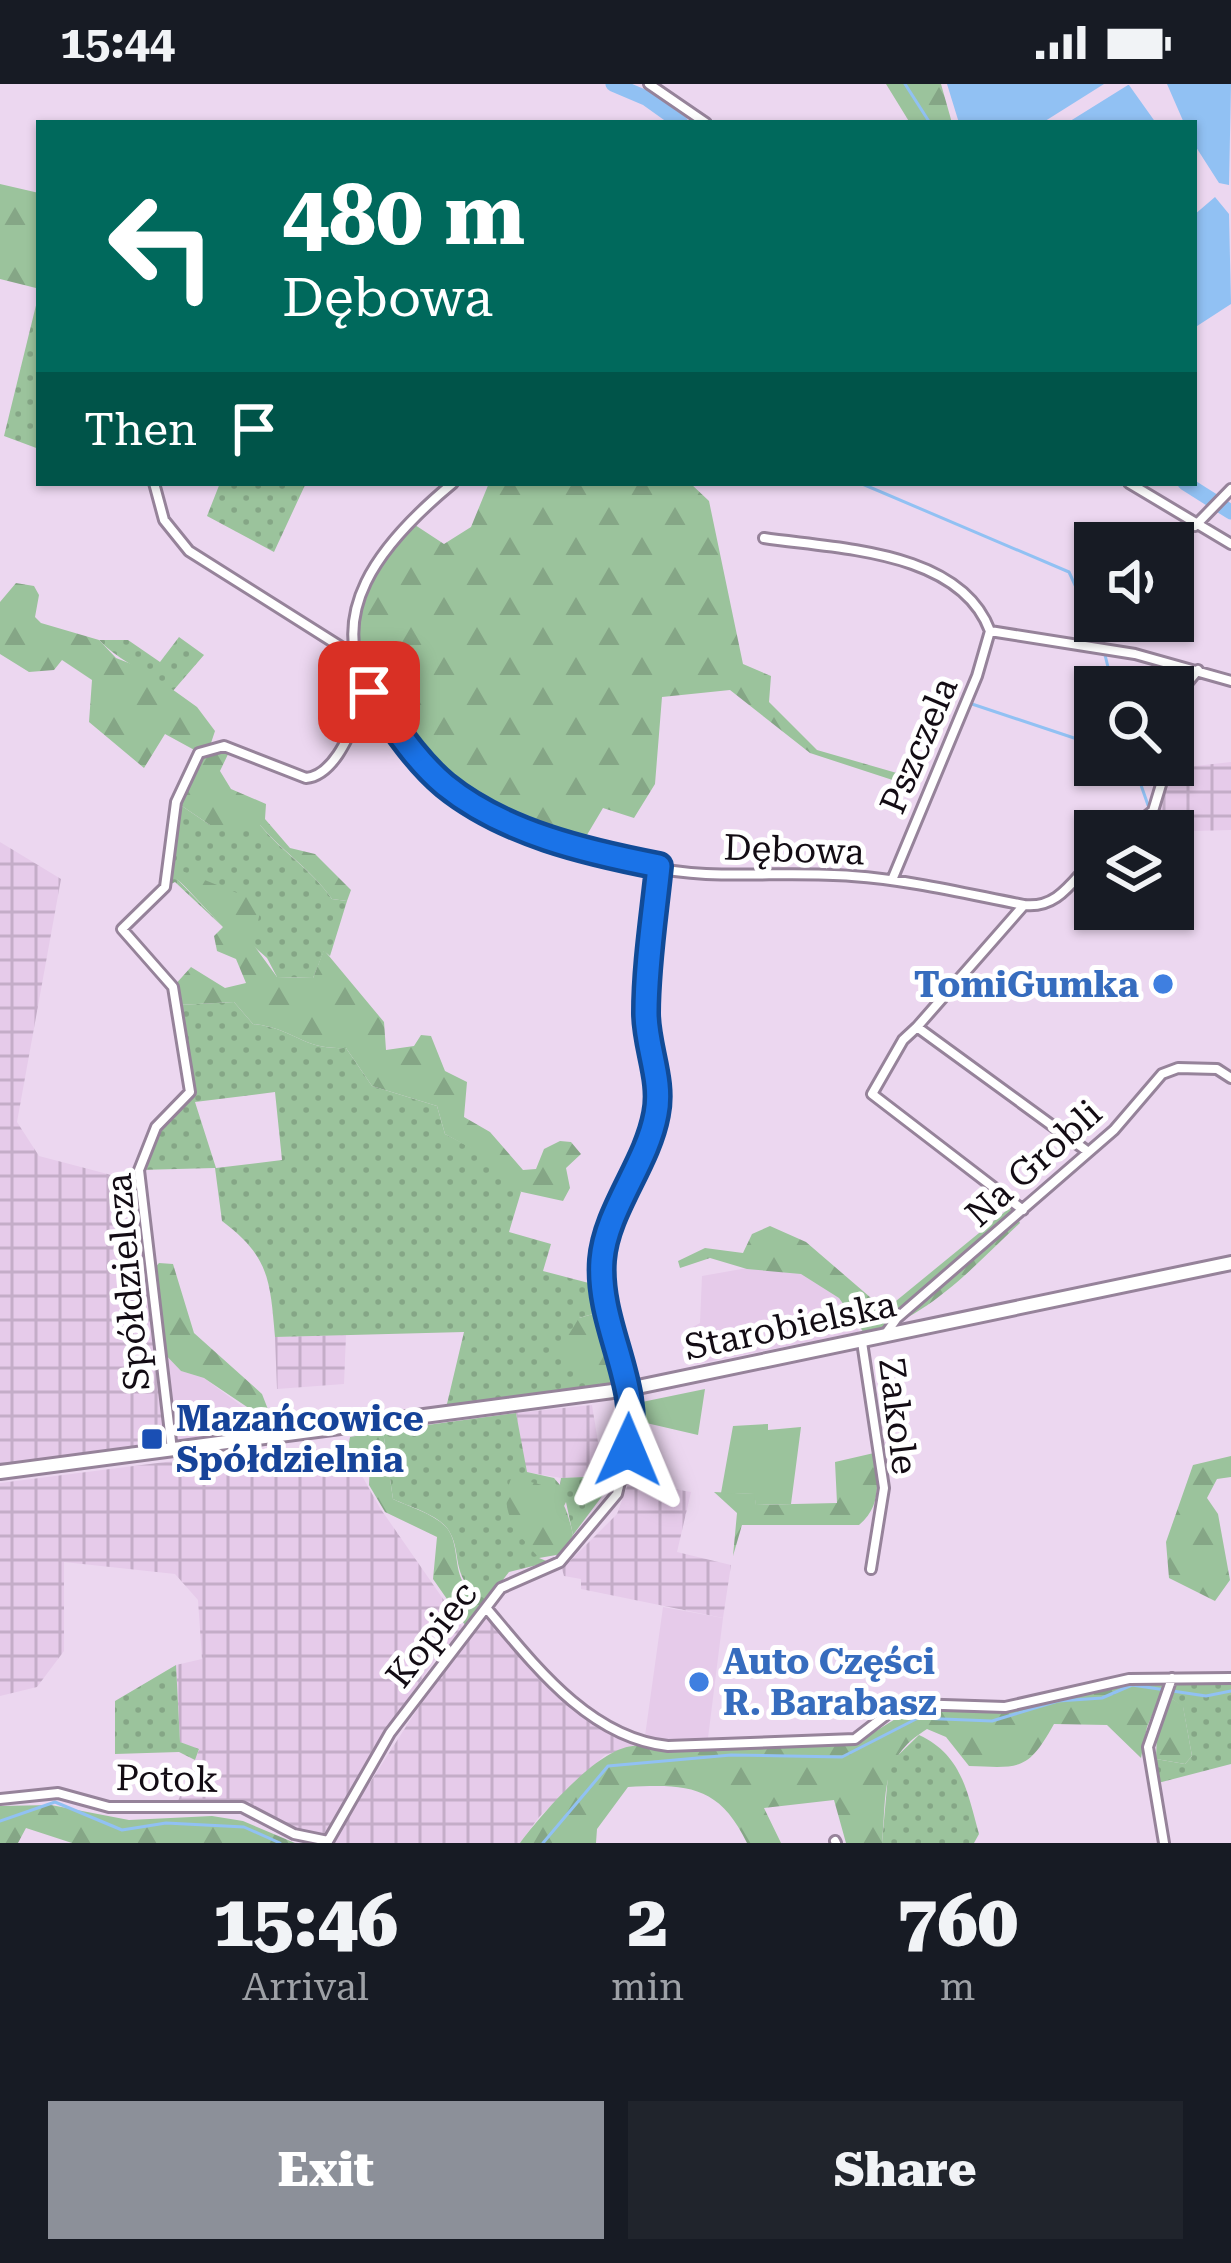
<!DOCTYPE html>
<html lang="en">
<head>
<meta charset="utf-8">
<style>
	:root { --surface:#171b24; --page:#20242c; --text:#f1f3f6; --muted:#9ea1a6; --accent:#8c9099 }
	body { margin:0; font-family:"Roboto Serif",serif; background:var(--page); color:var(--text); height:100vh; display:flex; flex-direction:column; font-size:45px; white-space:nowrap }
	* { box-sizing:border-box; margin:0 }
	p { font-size:39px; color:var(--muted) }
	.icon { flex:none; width:66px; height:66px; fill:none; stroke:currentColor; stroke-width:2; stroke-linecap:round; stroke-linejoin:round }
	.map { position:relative; height:1759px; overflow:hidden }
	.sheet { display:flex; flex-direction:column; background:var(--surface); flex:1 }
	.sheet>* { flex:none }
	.hud { position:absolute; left:36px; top:36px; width:1161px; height:366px; border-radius:0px; box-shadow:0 3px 9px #0004; background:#00695c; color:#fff; overflow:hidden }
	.controls { position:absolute; left:1074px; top:438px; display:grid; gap:24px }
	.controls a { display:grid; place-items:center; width:120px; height:120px; border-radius:0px; background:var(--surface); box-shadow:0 3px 9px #0004; font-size:60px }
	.pin { position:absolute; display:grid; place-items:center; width:102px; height:102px; color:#fff; margin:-51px; border-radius:24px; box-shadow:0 6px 18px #0006 }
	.me { position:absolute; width:132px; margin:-66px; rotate:1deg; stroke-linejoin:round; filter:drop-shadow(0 0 9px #0008) }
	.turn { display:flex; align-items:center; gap:42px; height:252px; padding:0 48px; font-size:54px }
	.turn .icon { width:156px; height:156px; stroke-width:2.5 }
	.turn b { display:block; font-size:84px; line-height:102px }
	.then { display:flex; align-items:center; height:114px; padding:0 48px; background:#0003; gap:24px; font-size:45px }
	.eta { display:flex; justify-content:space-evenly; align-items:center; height:204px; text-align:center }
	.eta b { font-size:72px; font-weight:800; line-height:84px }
	.action { display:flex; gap:24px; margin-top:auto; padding:24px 48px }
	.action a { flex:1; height:138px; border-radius:0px; background:var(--accent); color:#fff; font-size:48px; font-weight:800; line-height:138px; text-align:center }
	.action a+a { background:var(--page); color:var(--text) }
	.status { display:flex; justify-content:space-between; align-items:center; height:84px; padding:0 60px; background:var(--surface); direction:ltr }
	.status svg { height:33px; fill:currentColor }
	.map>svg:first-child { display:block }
	.built { fill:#e6cbea }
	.industrial { fill:url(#industrial-grid) }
	.grass { fill:url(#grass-dots); fill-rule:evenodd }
	.forest { fill:url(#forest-firs) }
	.garden { fill:#9bc39c }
	.water { fill:#91c1f3 }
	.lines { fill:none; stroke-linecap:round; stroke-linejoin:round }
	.stream { stroke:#91c1f3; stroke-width:3 }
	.river { stroke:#91c1f3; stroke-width:15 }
	.street-casing { stroke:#96839a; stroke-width:14 }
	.secondary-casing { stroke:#96839a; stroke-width:18 }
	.street { stroke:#fff; stroke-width:8 }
	.secondary { stroke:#fff; stroke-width:12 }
	.route-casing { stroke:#114b97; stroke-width:30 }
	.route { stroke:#1a73e8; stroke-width:21 }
	.shop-dot { fill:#3f7fe0; stroke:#fff; stroke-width:4.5 }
	.transit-dot { fill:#1a4fb4; stroke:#fff; stroke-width:4.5 }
	.labels { text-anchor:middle; stroke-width:10; stroke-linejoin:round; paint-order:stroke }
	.street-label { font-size:36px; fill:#130c14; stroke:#fff }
	.shop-label { font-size:36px; font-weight:bold; fill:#366cbe; stroke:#fff; text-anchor:end }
	.transit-label { font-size:36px; font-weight:bold; fill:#164399; stroke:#fff; text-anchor:start }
</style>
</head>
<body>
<div class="status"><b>15:44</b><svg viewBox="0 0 49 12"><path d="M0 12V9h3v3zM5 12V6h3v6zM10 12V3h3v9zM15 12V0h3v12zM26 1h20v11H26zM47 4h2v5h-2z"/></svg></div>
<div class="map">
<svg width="1231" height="1759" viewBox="0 0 1231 1759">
	<defs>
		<pattern id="industrial-grid" width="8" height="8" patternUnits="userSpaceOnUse" patternTransform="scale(3)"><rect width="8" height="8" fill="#e6cbea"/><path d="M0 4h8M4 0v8" fill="none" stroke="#c4adc8"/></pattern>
		<pattern id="grass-dots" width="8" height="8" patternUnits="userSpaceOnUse" patternTransform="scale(3)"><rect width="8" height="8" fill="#9bc39c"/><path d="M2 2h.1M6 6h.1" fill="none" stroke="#85a686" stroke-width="1.8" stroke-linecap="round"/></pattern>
		<pattern id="forest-firs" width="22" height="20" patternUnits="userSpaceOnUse" patternTransform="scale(3)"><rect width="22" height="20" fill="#9bc39c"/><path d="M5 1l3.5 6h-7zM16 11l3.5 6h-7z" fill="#85a686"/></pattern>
	</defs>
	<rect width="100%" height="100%" fill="#ecd7f0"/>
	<!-- built -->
	<path class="built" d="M753,1183L799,1187L843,1214L861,1237L858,1248L697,1280L691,1244L700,1239L702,1192Z
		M159,1264L181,1287L204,1294L254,1331L265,1335L277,1329V1345L181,1357L175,1353Z
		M663,1523L723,1534L708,1654L673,1658L645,1652Z"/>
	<!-- industrial -->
	<path class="industrial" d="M1231,678V746L1194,747L1186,763L1188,789L1173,791V747H1160L1157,727L1168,685Z
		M0,758L61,795L17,1038L39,1072L138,1098L166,1362L0,1381Z
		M346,1251L344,1300L277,1305L275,1253Z
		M592,1321L601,1377L614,1381L609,1392L561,1394L526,1388L516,1329Z
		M347,1365L380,1424L464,1545L438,1571L383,1653L326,1753L295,1746L243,1719L178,1717L199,1666L180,1658L176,1581L202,1575L198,1516L175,1490L64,1478V1567L37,1603L0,1612V1399L260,1366Z
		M629,1397L691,1408L677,1468L731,1481L723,1534L581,1505V1495L564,1492L562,1485L617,1430Z
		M487,1534L553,1609L638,1661L605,1671L539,1733L520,1759H331L447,1579Z"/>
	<!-- grass -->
	<path class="grass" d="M39,209V365L4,352Z
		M220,399H306L274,468L207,432Z
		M179,553L204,571L172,608C148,588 120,578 99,556H128L160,578Z
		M176,718L210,741H260C283,769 311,785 332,815L347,817L330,872L324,867L313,894L277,893L267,874L177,795L224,844L175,798L165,803Z
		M234,918L253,940C296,945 301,966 346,964L372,1002L437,1022L445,1050L474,1065L521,1108L509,1148L551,1160L543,1187L604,1203L607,1226L579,1234L588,1288L603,1303L446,1324L464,1248L275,1253C270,1197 270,1173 222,1137L215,1084L139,1086L156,1043L190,1008L179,921ZM275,1008L282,1076L216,1084L195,1018Z
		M516,1329L527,1388L554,1394L560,1401L561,1394L609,1392V1403L573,1451L566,1418L539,1474L549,1478L509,1488L488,1515L482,1514C448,1492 464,1467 447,1444C436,1430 410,1423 393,1415L383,1347Z
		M176,1581L180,1658L199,1665L195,1676L179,1668L115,1670V1617Z
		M1176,1598H1231V1680L1158,1699L1156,1675L1185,1680L1192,1672L1183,1623L1171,1614Z
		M919,1651C962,1671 967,1707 979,1750L974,1759H882L889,1680Z"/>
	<!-- forest -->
	<path class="forest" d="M886,0H941L952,39H910Z
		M0,100L39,109L36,204L0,195Z
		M489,399H690L709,417L743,580L771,592L769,618L817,666L921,696L917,704L810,669L730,606L662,613L655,700L634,734L603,724L578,766C544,752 506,739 474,720C421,689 377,623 349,568L373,488L412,439L444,460L471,443Z
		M16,499L34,502L39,511L35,533L41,539L99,556L116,574L144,585L197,623L215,647L210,662L231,664L220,687L231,705L266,720L265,735L290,764L315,770L351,806L347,817L332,815C311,785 284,769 260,741H210L176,718L198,668L165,650L144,684L89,638L92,596L62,576L54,586L29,588L0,570V518Z
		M182,787L262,819L253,860L277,893L313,894L324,866L384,938L386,966L414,962L421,951L431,952L445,987L467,998L464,1033L490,1048L523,1086L536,1085L544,1065L560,1057L571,1058L581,1070L566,1084L570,1104L563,1117L513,1106L474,1066L445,1050L437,1022L372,1002L346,964C301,966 296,945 253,940L234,918L179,921L173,903L191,883L225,904L246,899L236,875L217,867L214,852L223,843L177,794Z
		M1012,1122L1020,1139C976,1180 924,1239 864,1249L839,1214L801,1190L747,1185L710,1174L680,1184L678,1177L705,1164L743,1169L752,1150L770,1142L806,1158L885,1226Z
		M159,1179L173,1180L194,1249L262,1310L269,1328L265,1335L204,1294L181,1287L159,1264L148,1192Z
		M607,1226L621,1296L603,1303L560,1265L579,1234Z
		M383,1347L393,1415C410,1423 434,1430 446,1443C465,1465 445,1504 488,1515L465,1541L433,1495L437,1453L385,1428L369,1401L370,1378L348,1364L350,1353Z
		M874,1369C878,1397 882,1422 859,1441H742L733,1472L737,1429L714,1408L755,1410L756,1421L837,1419L835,1378Z
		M1231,1372V1393L1217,1395L1207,1414L1218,1430L1230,1496L1215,1517L1169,1494L1166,1458L1193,1381Z
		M511,1395C554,1400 564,1408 573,1451L562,1470L539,1474C518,1450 497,1427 511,1395Z
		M1133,1598L1166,1599L1147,1643L1141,1674L1107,1641L1054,1640C1028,1687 1020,1684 969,1682L946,1653L927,1645C879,1675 887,1707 882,1759H846L834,1716L764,1724L781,1759H747C719,1701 687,1700 628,1703L597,1745L596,1759H520C541,1731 602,1658 639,1662C649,1663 658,1666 668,1667L855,1660L913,1624L1008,1627Z
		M1171,1614L1183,1622L1192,1672L1185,1680L1156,1675L1157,1645Z
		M51,1721L129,1736L212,1732L243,1737L295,1759H72L26,1744L18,1759H0V1722Z"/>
	<!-- garden -->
	<path class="garden" d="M705,1305L698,1351L642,1338V1318Z
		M768,1340V1346L801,1343L791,1420L756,1421L754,1410L721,1409L733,1342Z"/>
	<!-- water -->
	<path class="water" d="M947,0H1104L1042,39H959Z
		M1167,0H1231L1229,101L1219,99L1194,60V39H1184Z
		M1129,1L1156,39H1067L1128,1Z
		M1215,113L1229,130L1231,220L1194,244V131Z"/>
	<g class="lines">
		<!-- stream -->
		<path class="stream" d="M905,0L930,39
			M860,399L1069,488L1103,562
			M1105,571L1113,603
			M969,619L1095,661
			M1134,681L1149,724
			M0,1737L55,1718L122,1746L166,1739L244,1743L280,1759
			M543,1759L608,1682L731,1671L842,1673L918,1634L992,1637L1058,1617L1102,1614L1132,1601L1206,1612L1231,1607"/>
		<!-- river -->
		<path class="river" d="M613,0L646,14L681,39
			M1185,399L1231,428"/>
		<defs>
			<path id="street" d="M649,0L706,39
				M154,399L164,436L189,467L349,568
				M453,399C384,456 315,533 378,620C398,647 417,675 442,698C500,751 628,786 706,790C755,792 804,788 852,792C910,796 967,810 1024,821
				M1129,399L1231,460
				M1195,442L1231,405
				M764,454C838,465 960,466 990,547L1135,570L1231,597
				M1173,647L1180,608L1198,586
				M1127,747L1153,727L1167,681
				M892,796L977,592L990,547
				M917,943L903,956L872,1010L1023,1126
				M1087,1067L917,943L1024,821C1058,825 1072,797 1095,774
				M884,1252L897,1234L1114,1046L1162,990L1178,984L1217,985L1231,994
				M862,1258L884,1404L871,1485
				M172,1366L139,1086L156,1043L190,1008L173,903L122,845L165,803L176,718L199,669L224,662L306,694C339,691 355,634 369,607
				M488,1526C535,1582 590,1654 668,1662L855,1655L895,1624L913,1620L1005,1623L1129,1595L1231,1594
				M0,1715L58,1709L109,1723H242L294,1750L328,1757
				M835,1757L836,1759
				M327,1759L390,1649L501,1504L560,1478L617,1410L634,1341L602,1180C609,1129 644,1084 656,1032C663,998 647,965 646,931C645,882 654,831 660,783
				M1164,1759L1148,1663L1172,1594"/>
			<path id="secondary" d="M0,1388L628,1305L1231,1179"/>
		</defs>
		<!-- street casing -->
		<use href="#street" class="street-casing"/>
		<!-- secondary casing -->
		<use href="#secondary" class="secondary-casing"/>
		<!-- street -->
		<use href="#street" class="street"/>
		<!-- secondary -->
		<use href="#secondary" class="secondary"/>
	</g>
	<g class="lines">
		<defs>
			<path id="route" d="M369,608C393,640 414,675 445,701C504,749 587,768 659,782C654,831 646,881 646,929C646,963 663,996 656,1030C647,1080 606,1126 602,1176C597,1242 643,1301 628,1366"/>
		</defs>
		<!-- route casing -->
		<use href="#route" class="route-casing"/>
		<!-- route -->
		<use href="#route" class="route"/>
	</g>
	<!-- markers -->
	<g class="shop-dot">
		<circle cx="1163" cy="900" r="12"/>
		<circle cx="699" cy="1598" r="12"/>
	</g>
	<rect class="transit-dot" x="140" y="1343" width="24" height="24" rx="6"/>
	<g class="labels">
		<!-- street labels -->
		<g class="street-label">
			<text transform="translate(918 661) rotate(-67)" y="13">Pszczela</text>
			<text transform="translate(794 765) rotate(2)" y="13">Dębowa</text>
			<text transform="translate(1033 1079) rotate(-42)" y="13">Na Grobli</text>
			<text transform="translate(127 1198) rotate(-95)" y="13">Spółdzielcza</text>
			<text transform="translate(790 1241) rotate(-12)" y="13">Starobielska</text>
			<text transform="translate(899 1332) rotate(83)" y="13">Zakole</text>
			<text transform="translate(431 1550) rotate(-52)" y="13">Kopiec</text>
			<text transform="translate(167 1694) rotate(1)" y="13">Potok</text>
		</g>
		<!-- shop labels -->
		<g class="shop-label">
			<text x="1139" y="913">TomiGumka</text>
			<text x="723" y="1590" text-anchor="start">Auto Części<tspan x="723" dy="41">R. Barabasz</tspan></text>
		</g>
		<!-- transit labels -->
		<g class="transit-label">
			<text x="176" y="1347">Mazańcowice<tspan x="176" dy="41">Spółdzielnia</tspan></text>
		</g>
	</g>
</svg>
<div class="controls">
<a><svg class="icon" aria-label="sound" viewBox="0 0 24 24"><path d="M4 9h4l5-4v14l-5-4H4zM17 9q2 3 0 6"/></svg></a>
<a><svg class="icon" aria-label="search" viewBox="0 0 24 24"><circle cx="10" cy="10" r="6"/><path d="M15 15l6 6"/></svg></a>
<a><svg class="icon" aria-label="layers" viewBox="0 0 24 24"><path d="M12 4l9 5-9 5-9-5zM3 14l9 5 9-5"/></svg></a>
</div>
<div class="pin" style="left:369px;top:608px;background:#d93025"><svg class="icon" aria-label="arrive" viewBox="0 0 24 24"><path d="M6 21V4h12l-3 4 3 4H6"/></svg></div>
<svg class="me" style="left:628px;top:1366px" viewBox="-20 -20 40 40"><path d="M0-17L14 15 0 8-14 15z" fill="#1a73e8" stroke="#fff" stroke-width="4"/></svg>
<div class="hud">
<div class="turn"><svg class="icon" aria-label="left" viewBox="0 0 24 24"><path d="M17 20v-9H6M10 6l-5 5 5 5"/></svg><div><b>480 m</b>Dębowa</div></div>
<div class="then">Then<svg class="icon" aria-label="arrive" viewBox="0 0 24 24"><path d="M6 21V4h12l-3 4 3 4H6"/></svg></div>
</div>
</div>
<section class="sheet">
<div class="eta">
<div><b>15:46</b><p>Arrival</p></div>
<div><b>2</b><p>min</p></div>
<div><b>760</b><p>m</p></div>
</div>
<div class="action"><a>Exit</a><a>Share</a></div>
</section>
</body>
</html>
